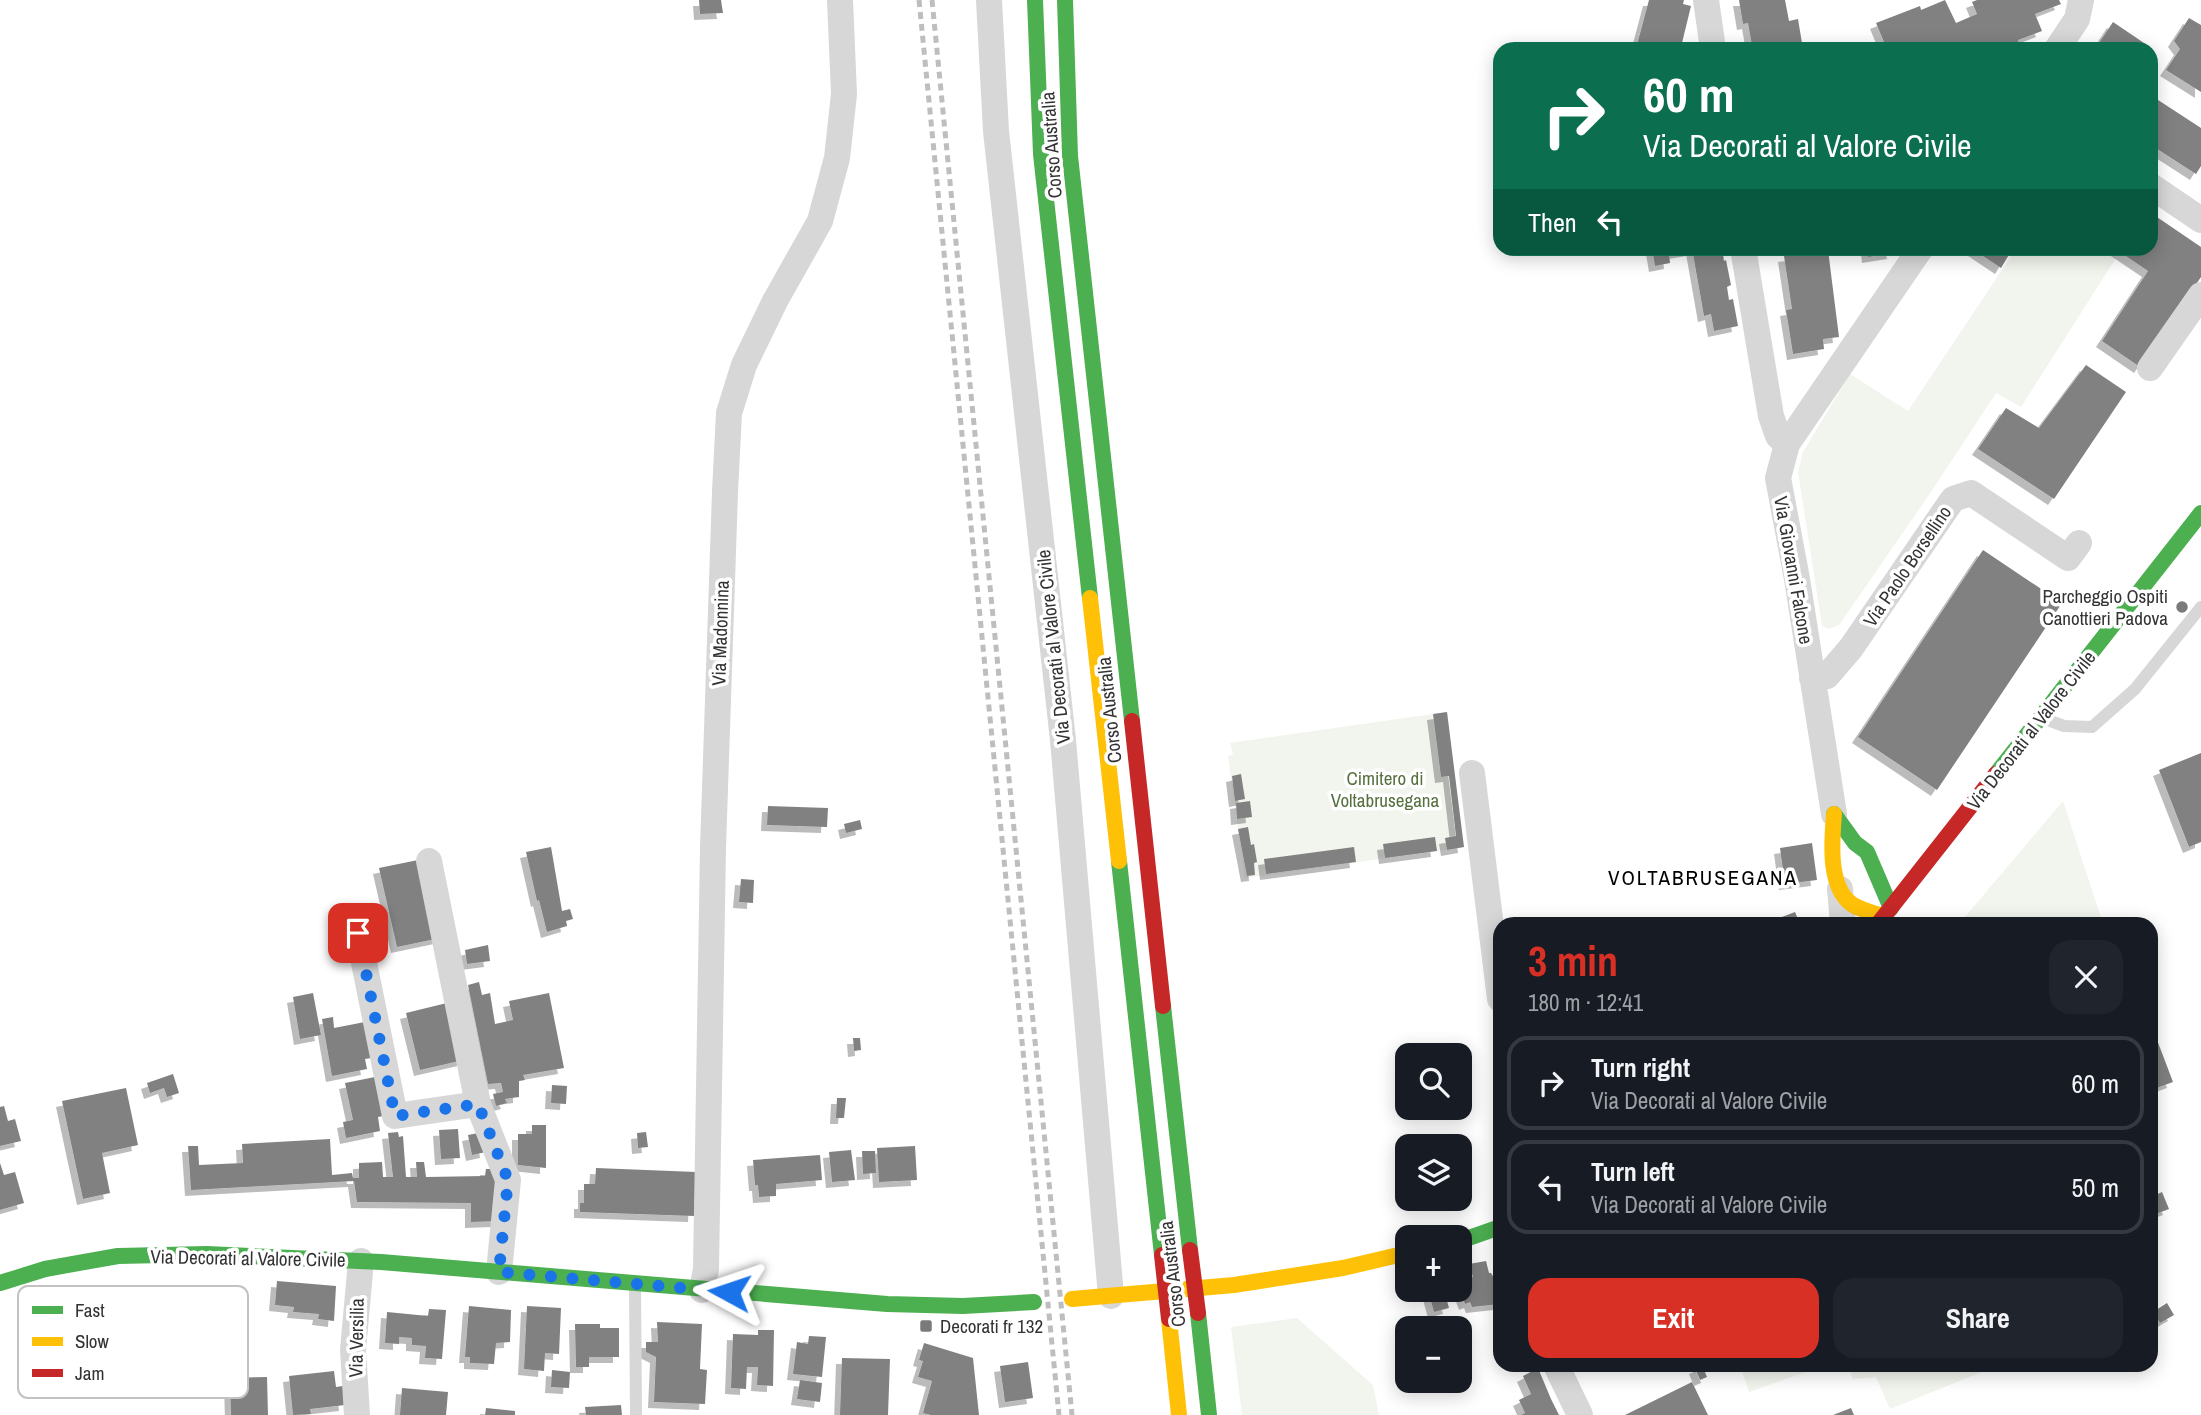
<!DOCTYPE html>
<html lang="en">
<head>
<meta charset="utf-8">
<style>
	:root { --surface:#171b24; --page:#20242c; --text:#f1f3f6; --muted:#9ea1a6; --line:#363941; --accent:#d93025 }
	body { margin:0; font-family:"Archivo Narrow",sans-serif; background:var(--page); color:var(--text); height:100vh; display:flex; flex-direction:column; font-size:26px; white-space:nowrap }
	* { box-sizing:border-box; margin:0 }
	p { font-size:23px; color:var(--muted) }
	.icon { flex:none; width:38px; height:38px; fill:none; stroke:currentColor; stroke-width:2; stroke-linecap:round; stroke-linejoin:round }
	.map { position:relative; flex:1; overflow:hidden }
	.side { position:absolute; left:1493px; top:917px; width:665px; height:455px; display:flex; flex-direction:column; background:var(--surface); border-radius:21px; box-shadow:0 4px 18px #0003 }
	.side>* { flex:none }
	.hud { position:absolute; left:1493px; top:42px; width:665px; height:214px; border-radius:21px; box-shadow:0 4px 18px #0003; background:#0b6e4f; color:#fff; overflow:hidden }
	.tools { position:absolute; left:1395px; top:1043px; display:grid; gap:14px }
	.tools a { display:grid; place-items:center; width:77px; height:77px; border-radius:14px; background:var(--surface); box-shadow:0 4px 18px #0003; font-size:35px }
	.pin { position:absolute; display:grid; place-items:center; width:60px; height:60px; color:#fff; margin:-30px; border-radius:14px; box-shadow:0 4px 10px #0006 }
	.me { position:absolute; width:77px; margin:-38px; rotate:275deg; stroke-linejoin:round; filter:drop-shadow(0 0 5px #0008) }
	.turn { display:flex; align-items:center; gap:24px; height:147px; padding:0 35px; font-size:32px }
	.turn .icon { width:91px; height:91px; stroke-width:2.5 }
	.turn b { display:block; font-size:49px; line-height:60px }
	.then { display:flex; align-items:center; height:66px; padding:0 35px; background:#0003; gap:14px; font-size:26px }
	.round { display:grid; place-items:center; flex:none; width:74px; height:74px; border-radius:21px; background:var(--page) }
	.summary { display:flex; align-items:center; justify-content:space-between; height:119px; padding:0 35px }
	h1 { font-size:42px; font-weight:800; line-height:52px; color:var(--accent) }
	.button { display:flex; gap:14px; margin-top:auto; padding:14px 35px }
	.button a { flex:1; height:80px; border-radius:21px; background:var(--accent); color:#fff; font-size:28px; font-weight:800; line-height:80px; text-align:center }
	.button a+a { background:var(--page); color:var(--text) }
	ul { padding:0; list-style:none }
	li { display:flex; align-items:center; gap:21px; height:94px; margin:0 14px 10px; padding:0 21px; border:4px solid var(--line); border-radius:21px }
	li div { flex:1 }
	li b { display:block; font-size:26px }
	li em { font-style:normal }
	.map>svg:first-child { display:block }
	.green { fill:#f1f5ed }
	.building { fill:#818181; filter:url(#shadow) }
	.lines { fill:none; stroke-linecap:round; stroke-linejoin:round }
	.lane { stroke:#d7d7d7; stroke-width:12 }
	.street { stroke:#d7d7d7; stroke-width:26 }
	.fast { stroke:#4caf50; stroke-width:16 }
	.slow { stroke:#ffc107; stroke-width:16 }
	.jam { stroke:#c62828; stroke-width:16 }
	.rail { stroke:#bebebe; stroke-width:5; stroke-dasharray:7 5; stroke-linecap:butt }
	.jam-bridge { stroke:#c62828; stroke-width:16 }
	.route { stroke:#1a73e8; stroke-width:12; stroke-dasharray:0 21.6 }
	.poi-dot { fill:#7a7a7a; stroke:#fff; stroke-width:2.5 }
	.labels { text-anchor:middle; stroke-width:7; stroke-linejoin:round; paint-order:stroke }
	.street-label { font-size:19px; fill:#333; stroke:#fff }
	.poi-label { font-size:19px; fill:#333; stroke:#fff; text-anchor:end }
	.park-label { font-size:19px; fill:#56703f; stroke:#fff }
	.neighbourhood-label { font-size:21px; letter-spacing:2px; fill:#000; stroke:#fff }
	.key { fill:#fff; stroke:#c2c2c2; stroke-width:2 }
	.key-label { font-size:19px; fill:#333 }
</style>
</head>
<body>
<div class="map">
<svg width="2201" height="1415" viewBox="0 0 2201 1415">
	<defs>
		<filter id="shadow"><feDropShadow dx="-6" dy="6" stdDeviation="0" flood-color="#0004"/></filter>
	</defs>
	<rect width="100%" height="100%" fill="#fff"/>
	<!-- green -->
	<path class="green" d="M2016,249H2102L2116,258L2021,407L1996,393L1929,495L1839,625L1829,629L1822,626L1798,472L1803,452L1850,374L1908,411Z
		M1447,712L1464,847L1245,878L1228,756L1233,755L1230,743Z
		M2063,801L2103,924H1959Z
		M1297,1318L1373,1385L1379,1415H1242L1231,1327Z
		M1740,1365H1823V1366L1749,1392Z
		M1848,1365H1999L1890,1409L1876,1377L1853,1379Z"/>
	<!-- building -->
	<path class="building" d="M699,0H721L723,13L700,14Z
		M1649,0H1684L1683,4L1691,6L1681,47L1664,43L1662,49L1637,45Z
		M1739,0H1785L1789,21L1798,19L1803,49H1759L1758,44L1752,45L1748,23L1743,24Z
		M1945,0L1956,23L1977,14L1972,2L1977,0H2059L2061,4L2035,14L2042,31L2018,40L2021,49H1887L1876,23L1920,6L1921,10Z
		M2189,18L2201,25V92L2166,70L2180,49L2174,41Z
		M2113,22L2147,45L2144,49H2095Z
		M2155,98L2201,128V166L2196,174L2151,145V105Z
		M2151,213L2201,247V277L2140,367L2102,341L2148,271L2114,248H2151Z
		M1652,248H1692V250L1669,254L1670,263L1655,266Z
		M1692,248H1722L1724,261L1726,260L1731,285L1727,287L1729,300L1733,299L1738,326L1714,331L1711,314L1704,316Z
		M1867,248H1892L1893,253L1868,257Z
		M1971,248H2013L2001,268Z
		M1828,250L1839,337L1823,339L1824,349L1793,354L1786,310L1792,309L1784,256Z
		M2086,365L2126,392L2054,499L1978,449L2006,408L2039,428Z
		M1983,550L2062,603L1937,790L1858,737Z
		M1447,712L1464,847L1447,850L1445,838L1456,836L1449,776L1441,777L1433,714Z
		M2201,753V842L2189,847L2159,770Z
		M1241,774L1245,799L1235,801L1232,776Z
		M1250,801L1252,817L1237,819L1236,803Z
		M768,806L828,808L827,827L767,825Z
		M860,820L862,829L846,833L844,824Z
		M1248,827L1251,845L1254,844L1257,862L1254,863L1255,875L1247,876L1238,829Z
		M1435,837L1437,851L1385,858L1383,844Z
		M1812,843L1817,880L1785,884L1780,848Z
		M551,847L562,911L570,909L573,919L566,921L567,926L547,932L539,900L537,901L526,852Z
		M1354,847L1356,862L1266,874L1264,859Z
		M423,859L440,938L397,947L379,868Z
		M741,879L754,880L753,903L739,902Z
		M1795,912L1800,924H1764Z
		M488,945L490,961L467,964L465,950Z
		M479,982L482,995L490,993L495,1024L513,1020L509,1001L549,993L564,1068L523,1075L525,1080L519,1081V1097L505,1099L507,1103L496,1106L493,1094L503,1092L501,1083L488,1084L468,985Z
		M313,993L321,1035L300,1039L293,997Z
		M455,1001L468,1059L420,1070L406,1013Z
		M333,1017L334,1028L370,1021L371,1058L365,1059L367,1069L332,1076L322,1019Z
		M2151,1024L2173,1082L2151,1090Z
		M853,1038H860L861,1050L854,1051Z
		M173,1074L179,1093L167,1097L164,1088L150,1093L147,1083Z
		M375,1077L383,1116L378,1117L380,1131L346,1138L343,1122L353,1120L345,1083Z
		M552,1085L567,1086L566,1104L551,1103Z
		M126,1088L138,1145L102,1153L110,1193L83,1199L62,1101Z
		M837,1098H846L844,1118H836Z
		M4,1106L8,1121L15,1119L21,1141L0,1146V1107Z
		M532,1125H546V1168L518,1165V1134H532Z
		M458,1129L460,1158L441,1159L439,1130Z
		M398,1132L399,1137L403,1136L406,1177H417L416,1162H424L426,1177L485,1176L486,1169H494L498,1221L471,1222V1203L357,1202L354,1181L191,1190L188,1146H198L199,1165L243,1163L242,1144L330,1139L332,1175L352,1173L353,1178H359V1163L382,1162L383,1177H393L388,1133Z
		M483,1132L486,1152L472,1155L468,1135Z
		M646,1132L648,1147L638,1148L637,1133Z
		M915,1146L917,1180L879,1182L877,1148Z
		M851,1150L855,1180L832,1182L829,1152Z
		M862,1151H875L876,1173L863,1174Z
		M820,1155L822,1180L776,1184V1196L759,1197L758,1185H755L753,1160Z
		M0,1163L4,1175L15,1172L24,1203L0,1210Z
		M596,1168L696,1172L694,1216L580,1212V1203H584V1184H595Z
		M2162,1192L2169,1209L2153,1215L2151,1197Z
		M1486,1261L1489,1273H1491L1500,1288V1304L1472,1307L1470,1302L1465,1304L1460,1290V1280L1473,1277L1469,1264Z
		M277,1281L336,1286L334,1321L318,1319L319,1314L293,1312L294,1307L275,1305Z
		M1428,1290H1444L1449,1308L1434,1312Z
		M2167,1303L2174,1315L2160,1323L2153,1312Z
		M469,1306L511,1310L510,1342L496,1343L494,1364L470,1363V1357H465Z
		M527,1306L561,1308L559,1354L545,1353L544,1371L524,1369Z
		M429,1309L446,1310L442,1359L425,1358L426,1346L412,1345V1338L399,1337V1344L385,1343L387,1312L428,1316Z
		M657,1322L702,1324L700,1369L707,1370L705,1404L654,1402L656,1357L646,1352V1342H658Z
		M575,1324H600V1328H619V1357H589V1367H576Z
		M758,1330H774L773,1386L757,1385L758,1367H747L746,1389L731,1388L733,1334L758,1335Z
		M809,1336L826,1337L822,1377L793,1374L797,1342L808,1344Z
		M924,1343L973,1358L979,1415H931L923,1413L932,1381L918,1377L923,1361L919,1360Z
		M842,1358L890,1359L888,1415H840Z
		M1028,1362L1033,1398L1005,1402L1000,1366Z
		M1702,1365L1707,1377L1700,1380L1695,1368Z
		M1538,1368L1551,1399L1559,1415H1521L1525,1413L1519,1400L1531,1394L1523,1376Z
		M552,1370L570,1372L569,1388L551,1387Z
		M334,1371L336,1387L343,1386L345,1405L310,1409L311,1414L293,1415L289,1376Z
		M267,1377L268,1415H231L230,1378Z
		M800,1380L822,1383L820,1402L797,1399Z
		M1692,1382L1708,1415H1625Z
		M402,1388L448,1392L446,1415H400Z
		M621,1405L622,1415H586L585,1407Z
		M486,1408L515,1411V1415H485Z
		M1851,1408L1854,1415H1833Z"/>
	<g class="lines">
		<!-- lane -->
		<path class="lane" d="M2045,719L2064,726L2092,727L2135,689L2201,607
			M635,1285L636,1415"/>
		<!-- street -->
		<path class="street" d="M989,0L996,131L1063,740L1111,1296
			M1706,0L1713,49
			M2057,49L2077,19L2081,0
			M2151,186L2201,220
			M1743,248L1771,416L1778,436L1787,444L1778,478L1797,579L1834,814
			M2150,368L2201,295
			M1787,444L1921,248
			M1812,678L1827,676L1851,648L1953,499L1971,493L2068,558L2079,543
			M1472,773L1500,999
			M429,861L478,1104L508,1180L499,1272
			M1840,889L1843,924
			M358,933L395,1116L478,1104
			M702,1290L706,1269L713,848L725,492L729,413L744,365L775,301L820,221L837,158L844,94L840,0
			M1556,1365L1580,1415
			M357,1415L353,1350L361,1261"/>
		<!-- fast -->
		<path class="fast" d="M1035,0L1041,154L1090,598
			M1065,0L1070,156L1132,721
			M1996,774L2201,513
			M1834,814L1855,843L1867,852L1891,908
			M1119,861L1162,1255
			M1163,1006L1190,1250
			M1460,1241L1500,1227
			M0,1283L45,1269L118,1256L207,1254L381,1262L887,1304L963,1306L1034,1302
			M1198,1313L1209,1415"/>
		<!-- slow -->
		<path class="slow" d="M1090,598L1119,861
			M1834,814C1832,840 1828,881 1848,901C1857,910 1873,912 1884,917
			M1072,1299L1234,1285L1343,1268L1407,1253
			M1169,1319L1179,1415"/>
		<!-- jam -->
		<path class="jam" d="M1132,721L1163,1006
			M1878,924L1996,774"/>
		<!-- rail -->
		<path class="rail" d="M919,0L1059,1415
			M932,0L1072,1415"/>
		<!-- jam-bridge -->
		<path class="jam-bridge" d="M1190,1250L1198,1313
			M1162,1255L1169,1319"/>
	</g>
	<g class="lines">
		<!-- route -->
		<path class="route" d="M358,933L395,1116L478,1104L508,1180L499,1272L729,1292"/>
	</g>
	<!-- markers -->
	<g class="poi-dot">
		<circle cx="2182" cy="607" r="7"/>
		<rect x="919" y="1319" width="14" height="14" rx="3.5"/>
	</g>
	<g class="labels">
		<!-- street labels -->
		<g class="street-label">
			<text transform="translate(1051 145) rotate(-94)" y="7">Corso Australia</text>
			<text transform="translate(1907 566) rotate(-56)" y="7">Via Paolo Borsellino</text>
			<text transform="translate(1794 570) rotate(80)" y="7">Via Giovanni Falcone</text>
			<text transform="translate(720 633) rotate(-88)" y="7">Via Madonnina</text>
			<text transform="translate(1053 647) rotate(-96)" y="7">Via Decorati al Valore Civile</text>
			<text transform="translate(1109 710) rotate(-96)" y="7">Corso Australia</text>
			<text transform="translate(2031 730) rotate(-52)" y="7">Via Decorati al Valore Civile</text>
			<text transform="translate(248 1258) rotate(1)" y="7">Via Decorati al Valore Civile</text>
			<text transform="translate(1172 1274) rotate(-97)" y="7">Corso Australia</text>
			<text transform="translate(356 1338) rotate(-89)" y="7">Via Versilia</text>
		</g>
		<!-- poi labels -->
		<g class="poi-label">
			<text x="2168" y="603">Parcheggio Ospiti<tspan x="2168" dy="22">Canottieri Padova</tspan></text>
			<text x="940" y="1333" text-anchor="start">Decorati fr 132</text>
		</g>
		<!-- park labels -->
		<g class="park-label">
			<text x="1385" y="785">Cimitero di<tspan x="1385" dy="22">Voltabrusegana</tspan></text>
		</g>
		<!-- neighbourhood labels -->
		<g class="neighbourhood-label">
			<text x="1703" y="885">VOLTABRUSEGANA</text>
		</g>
	</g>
	<!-- legend -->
	<rect x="18" y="1286" width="230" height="112" rx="10" class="key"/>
	<rect x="32" y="1306" width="31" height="8" fill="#4caf50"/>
	<rect x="32" y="1337" width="31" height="9" fill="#ffc107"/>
	<rect x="32" y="1369" width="31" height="8" fill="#c62828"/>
	<g class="key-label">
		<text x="75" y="1317">Fast</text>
		<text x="75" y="1348">Slow</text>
		<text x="75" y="1380">Jam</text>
	</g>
</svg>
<div class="tools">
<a><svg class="icon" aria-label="search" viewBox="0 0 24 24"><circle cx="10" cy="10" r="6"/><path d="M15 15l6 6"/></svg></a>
<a><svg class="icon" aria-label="layers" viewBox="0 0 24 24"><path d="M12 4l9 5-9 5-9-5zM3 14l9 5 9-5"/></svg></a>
<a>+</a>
<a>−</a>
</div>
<div class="pin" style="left:358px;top:933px;background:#d93025"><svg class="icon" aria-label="arrive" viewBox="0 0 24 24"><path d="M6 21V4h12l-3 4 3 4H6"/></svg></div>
<svg class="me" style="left:729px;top:1292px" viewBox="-20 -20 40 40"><path d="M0-17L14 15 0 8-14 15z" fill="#1a73e8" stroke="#fff" stroke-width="4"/></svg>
<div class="hud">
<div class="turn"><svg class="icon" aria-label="right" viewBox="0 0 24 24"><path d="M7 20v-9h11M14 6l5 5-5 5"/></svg><div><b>60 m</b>Via Decorati al Valore Civile</div></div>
<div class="then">Then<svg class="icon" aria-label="left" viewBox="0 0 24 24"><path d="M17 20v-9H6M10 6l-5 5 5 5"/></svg></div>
</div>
<section class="side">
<div class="summary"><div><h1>3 min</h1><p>180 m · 12:41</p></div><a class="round"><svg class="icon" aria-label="close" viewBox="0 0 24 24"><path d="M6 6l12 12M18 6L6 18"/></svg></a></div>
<ul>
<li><svg class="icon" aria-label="right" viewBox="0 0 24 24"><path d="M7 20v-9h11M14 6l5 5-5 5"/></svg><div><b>Turn right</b><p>Via Decorati al Valore Civile</p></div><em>60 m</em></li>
<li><svg class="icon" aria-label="left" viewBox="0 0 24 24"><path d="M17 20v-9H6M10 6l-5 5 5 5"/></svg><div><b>Turn left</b><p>Via Decorati al Valore Civile</p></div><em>50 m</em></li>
</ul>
<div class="button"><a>Exit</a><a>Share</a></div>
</section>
</div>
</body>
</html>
